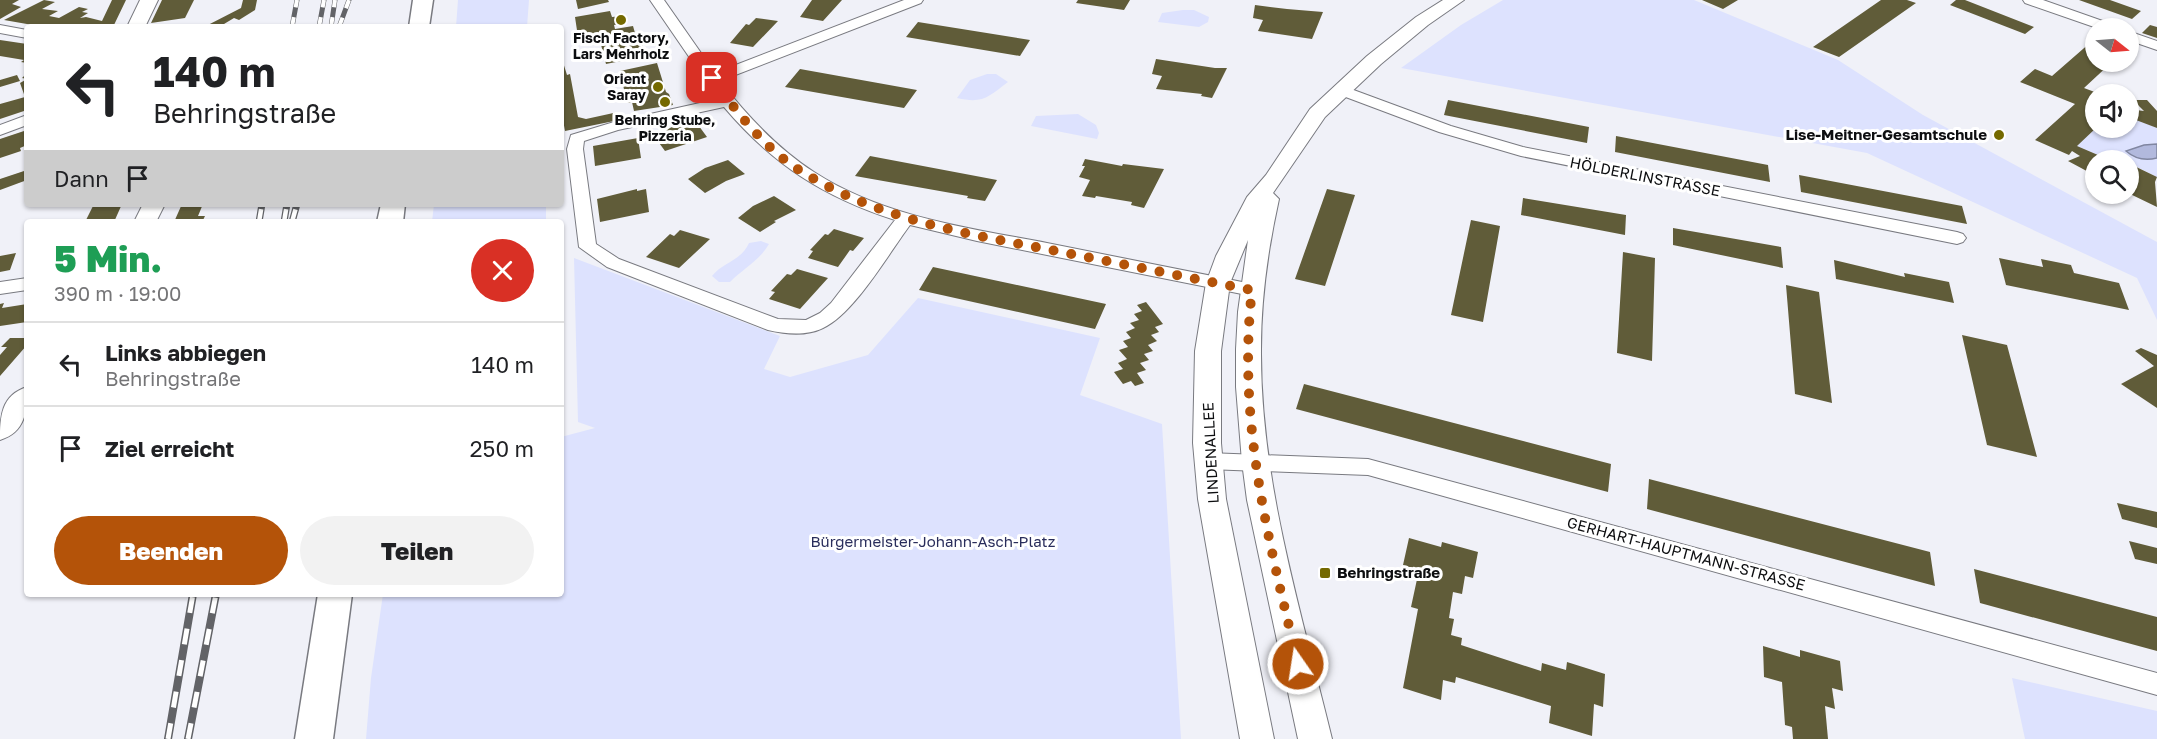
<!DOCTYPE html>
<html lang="de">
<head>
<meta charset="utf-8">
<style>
	:root { --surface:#fff; --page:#f2f2f2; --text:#202124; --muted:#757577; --line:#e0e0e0; --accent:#b45309 }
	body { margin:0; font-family:"Golos Text",sans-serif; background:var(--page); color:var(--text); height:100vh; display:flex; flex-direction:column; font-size:22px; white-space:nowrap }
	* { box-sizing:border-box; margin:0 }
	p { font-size:20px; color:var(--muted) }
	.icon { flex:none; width:33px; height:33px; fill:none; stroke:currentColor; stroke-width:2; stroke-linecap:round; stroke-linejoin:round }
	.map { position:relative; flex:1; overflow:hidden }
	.panel { position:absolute; left:24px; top:219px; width:540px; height:378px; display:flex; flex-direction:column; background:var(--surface); border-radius:6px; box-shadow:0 2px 4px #0004 }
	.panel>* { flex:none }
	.banner { position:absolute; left:24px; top:24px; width:540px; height:183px; border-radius:6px; box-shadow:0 2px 4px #0004; background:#fff; color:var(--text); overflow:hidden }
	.needle { width:39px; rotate:107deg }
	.tools { position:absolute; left:2085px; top:18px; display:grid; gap:12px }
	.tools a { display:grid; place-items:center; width:54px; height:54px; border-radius:50%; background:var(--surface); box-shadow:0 2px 4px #0004; font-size:30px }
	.pin { position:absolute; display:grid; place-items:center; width:51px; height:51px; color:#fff; margin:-26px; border-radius:12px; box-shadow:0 3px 9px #0006 }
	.me { position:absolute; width:66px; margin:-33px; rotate:347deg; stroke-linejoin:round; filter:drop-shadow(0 0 4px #0008) }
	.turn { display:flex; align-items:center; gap:21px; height:126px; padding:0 30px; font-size:27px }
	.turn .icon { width:78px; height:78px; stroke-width:2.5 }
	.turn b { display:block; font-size:42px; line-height:51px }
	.then { display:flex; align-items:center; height:57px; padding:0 30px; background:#0003; gap:12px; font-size:22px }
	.round { display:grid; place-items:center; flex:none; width:63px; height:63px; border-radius:32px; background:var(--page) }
	.overview { display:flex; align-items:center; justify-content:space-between; height:102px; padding:0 30px }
	h1 { font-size:36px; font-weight:800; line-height:45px; color:#1e9e55 }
	.primary-button { display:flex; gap:12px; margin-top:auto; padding:12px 30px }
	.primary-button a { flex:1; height:69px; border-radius:36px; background:var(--accent); color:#fff; font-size:24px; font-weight:800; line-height:69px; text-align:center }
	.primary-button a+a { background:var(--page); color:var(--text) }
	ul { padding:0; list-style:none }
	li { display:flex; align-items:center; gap:18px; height:84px; padding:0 30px; border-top:2px solid var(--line) }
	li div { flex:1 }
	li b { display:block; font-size:22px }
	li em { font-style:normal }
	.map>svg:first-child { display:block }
	.green { fill:#dde2fe }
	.water { fill:#b2b9dd; stroke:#8086a0; stroke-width:1.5 }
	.building { fill:#605c39 }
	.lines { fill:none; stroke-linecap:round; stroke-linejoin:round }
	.minor-casing { stroke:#797a80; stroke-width:2 }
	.tertiary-casing { stroke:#797a80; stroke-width:2 }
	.secondary-casing { stroke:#797a80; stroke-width:3 }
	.minor { fill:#fff; fill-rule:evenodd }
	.tertiary { fill:#fff; fill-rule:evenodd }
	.secondary { fill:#fff; fill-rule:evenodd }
	.rail-far2-casing { stroke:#626367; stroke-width:5 }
	.rail-far1-casing { stroke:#626367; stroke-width:7 }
	.rail-casing { stroke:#626367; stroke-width:8 }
	.rail-far2 { stroke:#fff; stroke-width:4; stroke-dasharray:10; stroke-linecap:butt }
	.rail-far1 { stroke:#fff; stroke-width:4.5; stroke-dasharray:13; stroke-linecap:butt }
	.rail { stroke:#fff; stroke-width:5; stroke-dasharray:16; stroke-linecap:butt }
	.route { stroke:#b45309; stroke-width:10; stroke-dasharray:0 18 }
	.poi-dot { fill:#746900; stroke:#fff; stroke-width:2 }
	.labels { text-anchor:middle; stroke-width:6; stroke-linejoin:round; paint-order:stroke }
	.far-poi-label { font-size:14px; font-weight:bold; fill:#0d0e10; stroke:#fff }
	.poi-label { font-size:15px; font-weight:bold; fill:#0d0e10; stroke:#fff; text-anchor:end }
	.street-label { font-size:15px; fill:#0d0e10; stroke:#fff }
	.park-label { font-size:15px; fill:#292d5b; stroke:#fff }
</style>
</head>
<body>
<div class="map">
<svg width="2157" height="739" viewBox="0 0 2157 739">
	<rect width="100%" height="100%" fill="#f0f1f8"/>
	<!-- green -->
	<path class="green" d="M458,0H529L527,27H456Z
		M1503,0H1694L1838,60L1923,115L2157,242V320L2137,278L1867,153L1401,68L1461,25Z
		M1183,10H1194L1209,17L1208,22L1199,27L1158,22L1162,13Z
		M987,74H996L1008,82C988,97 983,104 957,98L970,80Z
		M1078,114L1096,125L1099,133L1097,139L1031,126L1036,116Z
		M2129,117L2157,128V144L2144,145L2127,151C2136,159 2145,160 2157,158V177L2129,163L2128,160L2113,155L2105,158L2077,146L2096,128H2128Z
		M434,204H546V222H432Z
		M761,241L769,244C760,260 743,269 730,282H719L712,276C723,262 741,261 749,243Z
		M574,258L780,336L764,369L790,377L868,355L918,298L1100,338L1080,395L1162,424L1181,739H366L371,678L383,594H561V437L595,428L578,422Z
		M2012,678L2157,711V739H2025Z"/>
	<!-- water -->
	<path class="water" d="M2157,144V158C2145,161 2135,159 2126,151L2144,145Z"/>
	<!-- building -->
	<path class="building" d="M0,0H19L12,4L21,7L0,19Z
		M44,0L55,2L42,9L58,11L49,16L59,18L79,7L88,9L82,12L88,13L80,18L86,17L102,21L112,0H126L113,27H44L4,20Z
		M162,0H194L185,18L151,23Z
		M243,0H257L255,10L239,20L234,18L219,27H204L241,8Z
		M576,0H608L609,2L578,9Z
		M812,0H842L823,21L800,17Z
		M1078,0H1130L1124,10L1076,3Z
		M1702,0H1738L1723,9Z
		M1881,0H1907L1916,3L1839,57L1813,47Z
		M1956,0H1965L2034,27L2025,34L1950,5Z
		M2079,0H2110L2141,11L2132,19Z
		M1255,5L1287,9L1323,12L1312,39L1258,31L1263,20L1253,18Z
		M610,11L612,17L623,16L625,23L614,25L615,29L633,26L637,40L641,39L646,56L606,64L598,33L578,37L575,17Z
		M756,18L778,21L753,47L730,43L746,24L749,25Z
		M918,22L1030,40L1020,56L906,37Z
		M2150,25L2157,27V38L2142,33Z
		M0,40L27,44V63L21,62L24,60L0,56Z
		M2091,42L2096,43V62H2112L2084,88L2100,94H2096V128L2077,146L2105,158L2113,155L2124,160H2096V176L2068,161L2080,156L2072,151L2069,155L2035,140L2075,104L2020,82L2035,69L2052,76Z
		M561,56L567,75L570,74L578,117L586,119L618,112L619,120L565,131L561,109Z
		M1156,59L1215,68H1227L1212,98L1201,96L1202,94L1156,89L1162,76L1152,74Z
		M657,63L666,92L669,94L673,105L634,111L632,102L627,103L620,71Z
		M800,69L917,90L904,108L785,87Z
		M27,73V110L0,119V104L25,97L20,83L27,79L22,78Z
		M17,75L20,81L0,87V80Z
		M1448,100L1589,127L1587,143L1444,115Z
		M2133,100H2147L2157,111V128L2128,117V109L2144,111Z
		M696,122L707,137L665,151L654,136L674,126Z
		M27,130V145L20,148L21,151L0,158V139Z
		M1616,136L1768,165L1770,182L1615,152Z
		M638,138L641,158L595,166L593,146Z
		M870,156L997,180L985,201L967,198L968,196L855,176Z
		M1085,159L1122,166L1123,164L1164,169L1144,208L1131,205L1132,202L1096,196L1095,198L1082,196L1090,180L1079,177L1085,166H1082Z
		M728,160L745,174L726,181L705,193L688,179L705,168Z
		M2128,163L2157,177L2155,182L2157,207L2128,193Z
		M27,170V180L0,190V179Z
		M1799,175L1962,206L1967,224L1801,192Z
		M637,189V191L646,189L649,212L600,222L597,199Z
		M1327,189L1355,195L1325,286L1295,279Z
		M774,196L796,210L774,221L776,222L760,232L738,218L753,206Z
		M1523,198L1626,215L1625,235L1521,215Z
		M94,204H122L114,222H85Z
		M182,204H203L198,216H205L202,222H174Z
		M1471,220L1500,226L1483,322L1451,315Z
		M1673,228L1781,247L1783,268L1673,245Z
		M834,229L864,238L853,251L850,250L838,267L808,258L813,251L810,250L825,234L828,235Z
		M680,230L710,239L679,268L646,257L670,234L674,236Z
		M1623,252L1655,258L1652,361L1617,353Z
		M16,253L10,270L0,272V256Z
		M1999,258L2043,267L2041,259L2071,265L2074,273L2119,283L2129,310L2006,285Z
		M1834,260L1905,277L1904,273L1949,282L1954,303L1836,279Z
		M933,267L1106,304L1095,329L919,290Z
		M797,269L828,278L800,309L769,299L775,292L771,291L787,274L791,275Z
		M1786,285L1819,292L1832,403L1795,394Z
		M1146,302L1163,324L1155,327L1159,332L1151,335L1157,341L1148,345L1153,351L1144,354L1149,360L1140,363L1146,370L1137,373L1144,383L1135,386L1131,381L1123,384L1114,372L1123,369L1118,363L1127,359L1119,350L1128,347L1123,341L1131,338L1126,332L1135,328L1130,323L1139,320L1134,314L1142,311L1137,305Z
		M4,303L2,308L27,304V322L0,326V304Z
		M1962,335L2007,345L2037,457L1987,445Z
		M10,338H27V345L0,376V355L7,347H1Z
		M2141,348L2157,355V408L2121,384L2154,366L2135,351Z
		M1304,384L1611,464L1608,492L1296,409Z
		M1649,479L1930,552L1935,586L1647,509Z
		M2117,503L2157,512V528L2122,519Z
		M1409,538L1441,547L1442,542L1478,552L1473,578L1465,576L1462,594L1453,592L1449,618L1454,619L1451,635L1462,638L1461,645L1541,671L1542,663L1566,670L1567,662L1605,674L1603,707L1594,704L1592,736L1549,723L1551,706L1456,677L1455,683L1443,680L1441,700L1403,688L1418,609L1411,607L1419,570L1403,565Z
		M2129,541L2157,548V564L2135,559Z
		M1974,569L2157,617V651L1980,603Z
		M1763,646L1800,657V650L1840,661L1843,691L1832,688L1835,709L1825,706L1828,739H1793L1792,727L1785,725L1782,682L1764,677Z"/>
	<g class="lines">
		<defs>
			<path id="minor" d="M650,0H664L715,73L904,0H923L921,3L720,81C748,117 777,148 814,172C883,217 969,228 1047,243C1116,257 1184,270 1252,284L1258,286L1261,290L1258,294L1252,296L977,241L910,225C889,253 854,314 823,328C807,336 785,334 768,330L607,267L579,247L567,149L571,135L614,122L718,99ZM724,107C773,165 824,197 895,220L831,303L820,313L806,320L778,319L619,259L596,244L583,149L584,141L618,130Z
				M2023,0H2043L2114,25L2116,28H2097L2025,3Z
				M0,25L27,30V38L0,33Z
				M2128,31L2157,41V50L2128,40Z
				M1340,85L1451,126L1523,147L1957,232L1963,234L1966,238L1963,242L1957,244L1521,156L1439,132L1335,93L1332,90L1335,87Z
				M27,115V125L0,135V125Z
				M27,278V290L0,294V282Z
				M1208,453L1368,459L2157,673V695L1368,475L1208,469L1201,467L1198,461L1201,455Z"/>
			<path id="tertiary" d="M140,0H158L145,27H127Z
				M1443,0H1464L1428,25L1381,64L1325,117L1273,193L1279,199C1268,249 1261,298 1261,349C1260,481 1301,611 1332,739H1298L1247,500L1242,462L1236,387V349L1238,312L1248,240L1230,283L1221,351V443L1226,499L1274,739H1240L1198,499L1193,443L1195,351L1206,283L1216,256L1247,197L1266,175L1310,109L1367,56L1416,17Z
				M143,204H165L156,222H134Z
				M27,387C27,411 26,432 0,440C0,417 1,395 27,387Z"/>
			<path id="secondary" d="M413,0H433L429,27H409Z
				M381,204H405L403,222H377Z
				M318,594H352L333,739H295Z"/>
		</defs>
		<!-- minor casing -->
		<use href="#minor" class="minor-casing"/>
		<!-- tertiary casing -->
		<use href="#tertiary" class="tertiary-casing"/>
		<!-- secondary casing -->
		<use href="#secondary" class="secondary-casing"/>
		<!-- minor -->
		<use href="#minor" class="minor"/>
		<!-- tertiary -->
		<use href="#tertiary" class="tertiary"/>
		<!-- secondary -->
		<use href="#secondary" class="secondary"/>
		<defs>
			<path id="rail-far2" d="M292,27L297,0
				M319,27L324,0
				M331,27L335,0
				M339,27L349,0"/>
			<path id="rail-far1" d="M259,222L262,204
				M284,222L287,204
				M292,222L297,204"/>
			<path id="rail" d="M168,739L193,594
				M188,739L216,594"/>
		</defs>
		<!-- rail-far2 casing -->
		<use href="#rail-far2" class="rail-far2-casing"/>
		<!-- rail-far1 casing -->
		<use href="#rail-far1" class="rail-far1-casing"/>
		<!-- rail casing -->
		<use href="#rail" class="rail-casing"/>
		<!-- rail-far2 -->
		<use href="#rail-far2" class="rail-far2"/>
		<!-- rail-far1 -->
		<use href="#rail-far1" class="rail-far1"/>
		<!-- rail -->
		<use href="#rail" class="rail"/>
	</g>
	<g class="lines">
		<!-- route -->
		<path class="route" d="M712,78C736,111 762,145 796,168C873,218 962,233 1051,250C1118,263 1185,277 1252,290C1237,421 1268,537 1298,664"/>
	</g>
	<!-- markers -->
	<g class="poi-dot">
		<circle cx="621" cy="20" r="6"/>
		<circle cx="658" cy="87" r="6"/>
		<circle cx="665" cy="102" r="6"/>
		<circle cx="1999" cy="135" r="6"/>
		<rect x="1319" y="567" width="12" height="12" rx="3"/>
	</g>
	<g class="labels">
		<!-- far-poi labels -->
		<g class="far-poi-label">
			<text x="621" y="43">Fisch Factory,<tspan x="621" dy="16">Lars Mehrholz</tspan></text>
			<text x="646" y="84" text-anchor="end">Orient<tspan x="646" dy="16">Saray</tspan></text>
			<text x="665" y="125">Behring Stube,<tspan x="665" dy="16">Pizzeria</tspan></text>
		</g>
		<!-- poi labels -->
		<g class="poi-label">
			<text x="1987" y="140">Lise-Meitner-Gesamtschule</text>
			<text x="1337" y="578" text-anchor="start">Behringstraße</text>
		</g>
		<!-- street labels -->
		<g class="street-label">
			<text transform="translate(1645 177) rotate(11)" y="5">HÖLDERLINSTRASSE</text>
			<text transform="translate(1211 453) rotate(-93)" y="5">LINDENALLEE</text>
			<text transform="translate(1686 554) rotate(15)" y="5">GERHART-HAUPTMANN-STRASSE</text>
		</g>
		<!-- park labels -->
		<g class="park-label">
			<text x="933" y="547">Bürgermeister-Johann-Asch-Platz</text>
		</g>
	</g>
</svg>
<div class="tools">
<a><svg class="needle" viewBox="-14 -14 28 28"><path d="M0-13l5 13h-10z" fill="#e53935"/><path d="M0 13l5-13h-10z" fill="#757577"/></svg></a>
<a><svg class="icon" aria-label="sound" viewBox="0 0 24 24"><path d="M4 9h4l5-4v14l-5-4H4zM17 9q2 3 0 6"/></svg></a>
<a><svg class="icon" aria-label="search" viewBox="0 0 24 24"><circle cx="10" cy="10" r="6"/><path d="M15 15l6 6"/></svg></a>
</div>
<div class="pin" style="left:712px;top:78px;background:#d93025"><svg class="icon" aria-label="arrive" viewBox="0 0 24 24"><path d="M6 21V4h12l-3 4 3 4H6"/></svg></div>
<svg class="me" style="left:1298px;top:664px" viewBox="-20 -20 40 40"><circle r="17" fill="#b45309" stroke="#fff" stroke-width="3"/><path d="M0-11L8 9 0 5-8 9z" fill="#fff"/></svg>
<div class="banner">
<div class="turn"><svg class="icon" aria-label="left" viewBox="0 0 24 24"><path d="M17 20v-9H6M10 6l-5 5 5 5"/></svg><div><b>140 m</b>Behringstraße</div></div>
<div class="then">Dann<svg class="icon" aria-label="arrive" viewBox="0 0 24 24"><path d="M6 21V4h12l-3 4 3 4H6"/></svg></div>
</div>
<section class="panel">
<div class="overview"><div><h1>5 Min.</h1><p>390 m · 19:00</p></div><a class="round" style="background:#d93025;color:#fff"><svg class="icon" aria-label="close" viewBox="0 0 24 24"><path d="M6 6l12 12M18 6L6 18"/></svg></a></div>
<ul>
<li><svg class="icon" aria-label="left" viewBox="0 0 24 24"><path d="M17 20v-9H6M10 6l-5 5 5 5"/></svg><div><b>Links abbiegen</b><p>Behringstraße</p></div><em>140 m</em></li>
<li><svg class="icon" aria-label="arrive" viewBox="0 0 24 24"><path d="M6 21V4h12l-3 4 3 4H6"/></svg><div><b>Ziel erreicht</b></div><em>250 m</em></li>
</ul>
<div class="primary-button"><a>Beenden</a><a>Teilen</a></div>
</section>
</div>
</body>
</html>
